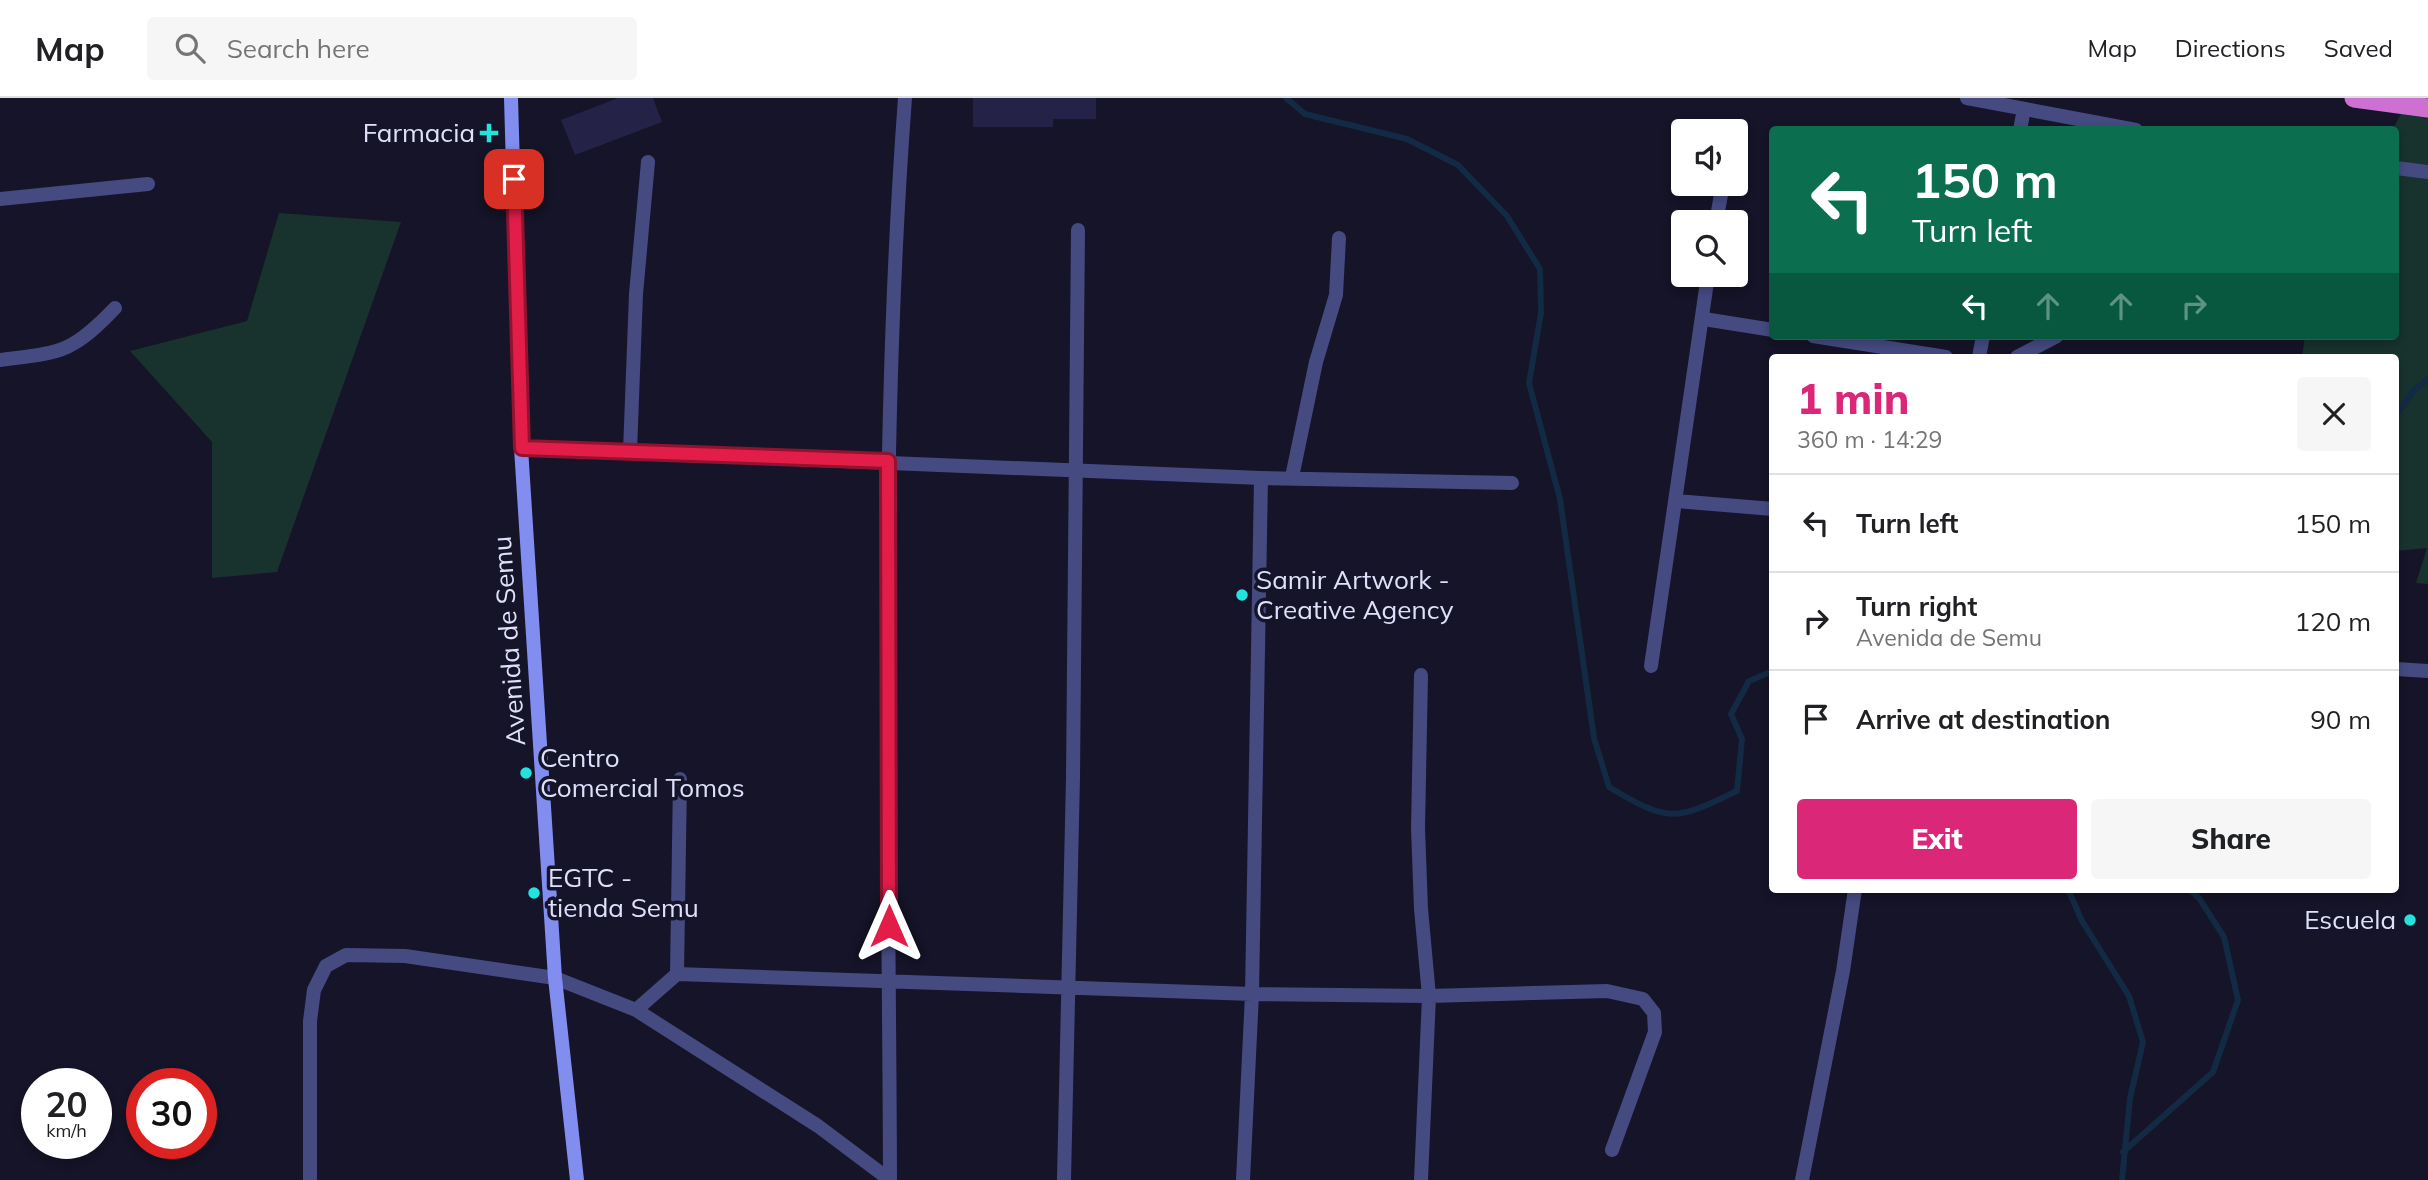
<!DOCTYPE html>
<html lang="en">
<head>
<meta charset="utf-8">
<style>
	:root { --surface:#fff; --page:#f6f6f6; --text:#202124; --muted:#757577; --line:#e0e0e0; --accent:#db2777 }
	body { margin:0; font-family:Mulish,sans-serif; background:var(--page); color:var(--text); height:100vh; display:flex; flex-direction:column; font-size:26px; white-space:nowrap }
	* { box-sizing:border-box; margin:0 }
	p { font-size:23px; color:var(--muted) }
	.icon { flex:none; width:38px; height:38px; fill:none; stroke:currentColor; stroke-width:2; stroke-linecap:round; stroke-linejoin:round }
	.map { position:relative; flex:1; overflow:hidden }
	.side { position:absolute; left:1769px; top:256px; width:630px; height:539px; display:flex; flex-direction:column; background:var(--surface); border-radius:7px; box-shadow:0 4px 10px #0003 }
	.side>* { flex:none }
	.guide { position:absolute; left:1769px; top:28px; width:630px; height:214px; border-radius:7px; box-shadow:0 4px 10px #0003; background:#0b6e4f; color:#fff; overflow:hidden }
	.fabs { position:absolute; left:1671px; top:21px; display:grid; gap:14px }
	.fabs a { display:grid; place-items:center; width:77px; height:77px; border-radius:7px; background:var(--surface); box-shadow:0 4px 10px #0003; font-size:35px }
	.speed { position:absolute; left:21px; top:970px; display:flex; gap:14px; font-size:35px; font-weight:700; text-align:center }
	.speed>* { display:grid; place-content:center; width:91px; height:91px; border-radius:50%; background:var(--surface); box-shadow:0 4px 10px #0003; line-height:1 }
	.speed small { font-size:18px; font-weight:400 }
	.speed .limit { border:10px solid #d22; background:#fff; color:#111 }
	.pin { position:absolute; display:grid; place-items:center; width:60px; height:60px; color:#fff; margin:-30px; border-radius:14px; box-shadow:0 4px 10px #0006 }
	.me { position:absolute; width:77px; margin:-38px; rotate:0deg; stroke-linejoin:round; filter:drop-shadow(0 0 5px #0008) }
	.turn { display:flex; align-items:center; gap:24px; height:147px; padding:0 28px; font-size:32px }
	.turn .icon { width:91px; height:91px; stroke-width:2.5 }
	.turn b { display:block; font-size:49px; line-height:60px }
	.lanes { display:flex; align-items:center; height:66px; padding:0 28px; background:#0003; justify-content:center; gap:35px; direction:ltr }
	.lanes .off { opacity:.35 }
	.round { display:grid; place-items:center; flex:none; width:74px; height:74px; border-radius:7px; background:var(--page) }
	.headline { display:flex; align-items:center; justify-content:space-between; height:119px; padding:0 28px }
	h1 { font-size:42px; font-weight:800; line-height:52px; color:var(--accent) }
	.cta { display:flex; gap:14px; margin-top:auto; padding:14px 28px }
	.cta a { flex:1; height:80px; border-radius:7px; background:var(--accent); color:#fff; font-size:28px; font-weight:800; line-height:80px; text-align:center }
	.cta a+a { background:var(--page); color:var(--text) }
	ul { padding:0; list-style:none }
	li { display:flex; align-items:center; gap:21px; height:98px; padding:0 28px; border-top:2px solid var(--line) }
	li div { flex:1 }
	li b { display:block; font-size:26px }
	li em { font-style:normal }
	header { display:flex; align-items:center; gap:42px; box-sizing:border-box; height:98px; padding:0 35px; background:var(--surface); border-bottom:2px solid var(--line) }
	header strong { font-size:33px }
	nav { display:flex; gap:38px; margin-inline-start:auto; font-size:24px }
	.search { width:490px; height:63px; background:var(--page); display:flex; align-items:center; gap:18px; box-sizing:border-box; padding:0 24px; border-radius:7px; color:var(--muted); font-size:26px }
	.map>svg:first-child { display:block }
	.green { fill:#18322d }
	.lines { fill:none; stroke-linecap:round; stroke-linejoin:round }
	.stream { stroke:#122a43; stroke-width:6 }
	.building { fill:#252247 }
	.minor { stroke:#454a81; stroke-width:14 }
	.tertiary { stroke:#454a81; stroke-width:14 }
	.secondary { stroke:#828eef; stroke-width:14 }
	.trunk { stroke:#ce6fd2; stroke-width:19 }
	.route-casing { stroke:#92132f; stroke-width:18 }
	.route { stroke:#e11d48; stroke-width:12 }
	.poi-dot { fill:#24e3dd; stroke:#151428; stroke-width:2.5 }
	.labels { text-anchor:middle; stroke-width:7; stroke-linejoin:round; paint-order:stroke }
	.poi-label { font-size:26px; fill:#dfe0fb; stroke:#151428; text-anchor:start }
	.street-label { font-size:26px; fill:#dfe0fb; stroke:#151428 }
</style>
</head>
<body>
<header>
<strong>Map</strong>
<div class="search"><svg class="icon" aria-label="search" viewBox="0 0 24 24"><circle cx="10" cy="10" r="6"/><path d="M15 15l6 6"/></svg>Search here</div>
<nav><a>Map</a><a>Directions</a><a>Saved</a></nav>
</header>
<div class="map">
<svg width="2428" height="1082" viewBox="0 0 2428 1082">
	<rect width="100%" height="100%" fill="#151428"/>
	<!-- green -->
	<path class="green" d="M2409,0H2428V486L2416,485L2427,450L2396,453V259H2302L2305,238H2396L2393,31Z
		M279,115L401,124L277,474L212,480V344L130,253L247,223Z"/>
	<g class="lines">
		<!-- stream -->
		<path class="stream" d="M1286,0L1305,16L1407,41L1458,67L1507,118L1540,171L1541,215L1529,285L1560,401L1594,640L1609,689C1669,725 1675,723 1737,693L1742,641L1731,616L1749,583L1773,573
			M2396,318L2413,293L2428,281
			M2068,791L2082,823L2129,898L2143,944L2130,1000L2122,1082
			M2123,1054L2213,974L2238,902L2224,839L2199,800L2189,791"/>
	</g>
	<!-- building -->
	<path class="building" d="M618,0H653L662,24L575,57L561,22Z
		M973,0H1096V21H1053V29H973Z"/>
	<g class="lines">
		<!-- minor -->
		<path class="minor" d="M2020,32L2024,11
			M1681,35L1684,36
			M0,101L148,86
			M1716,124L1723,86
			M1704,221L1773,232
			M1813,238L1946,259
			M1979,259L1983,238
			M2017,259L2057,238
			M0,262C61,254 71,256 115,210
			M521,350L1261,380L1512,385
			M630,353L636,196L648,64
			M1292,379L1316,264L1336,197L1339,140
			M1676,403L1773,411
			M1651,568L1708,177
			M2396,571L2428,573
			M677,876L680,681
			M636,912L677,876L1252,896L1429,898L1607,893L1643,901L1654,915L1655,934L1612,1052
			M310,1082V923L314,892L326,868L346,857L405,858L555,880L636,912L818,1028L890,1082
			M890,1082C889,721 878,360 905,0
			M1064,1082L1073,679L1078,132
			M1243,1082L1252,896L1261,380
			M1421,1082L1429,898L1421,811L1418,730L1421,577
			M1802,1082L1843,873L1855,791"/>
		<!-- tertiary -->
		<path class="tertiary" d="M1967,0L2136,32
			M2396,70L2428,74"/>
		<!-- secondary -->
		<path class="secondary" d="M511,0L521,350L555,880L577,1082"/>
		<!-- trunk -->
		<path class="trunk" d="M2354,0L2428,10"/>
	</g>
	<g class="lines">
		<defs>
			<path id="route" d="M514,81L522,350L888,363L889,828"/>
		</defs>
		<!-- route casing -->
		<use href="#route" class="route-casing"/>
		<!-- route -->
		<use href="#route" class="route"/>
	</g>
	<!-- markers -->
	<g class="poi-dot">
		<path d="M485.5 24.5h7v7h7v7h-7v7h-7v-7h-7v-7h7z"/>
		<circle cx="1242" cy="497" r="7"/>
		<circle cx="526" cy="675" r="7"/>
		<circle cx="534" cy="795" r="7"/>
		<circle cx="2410" cy="822" r="7"/>
	</g>
	<g class="labels">
		<!-- poi labels -->
		<g class="poi-label">
			<text x="475" y="44" text-anchor="end">Farmacia</text>
			<text x="1256" y="491">Samir Artwork -<tspan x="1256" dy="30">Creative Agency</tspan></text>
			<text x="540" y="669">Centro<tspan x="540" dy="30">Comercial Tomos</tspan></text>
			<text x="548" y="789">EGTC -<tspan x="548" dy="30">tienda Semu</tspan></text>
			<text x="2396" y="831" text-anchor="end">Escuela</text>
		</g>
		<!-- street labels -->
		<g class="street-label">
			<text transform="translate(509 543) rotate(-94)" y="9">Avenida de Semu</text>
		</g>
	</g>
</svg>
<div class="fabs">
<a><svg class="icon" aria-label="sound" viewBox="0 0 24 24"><path d="M4 9h4l5-4v14l-5-4H4zM17 9q2 3 0 6"/></svg></a>
<a><svg class="icon" aria-label="search" viewBox="0 0 24 24"><circle cx="10" cy="10" r="6"/><path d="M15 15l6 6"/></svg></a>
</div>
<div class="speed"><div>20<small>km/h</small></div><div class="limit">30</div></div>
<div class="pin" style="left:514px;top:81px;background:#d93025"><svg class="icon" aria-label="arrive" viewBox="0 0 24 24"><path d="M6 21V4h12l-3 4 3 4H6"/></svg></div>
<svg class="me" style="left:889px;top:828px" viewBox="-20 -20 40 40"><path d="M0-17L14 15 0 8-14 15z" fill="#e11d48" stroke="#fff" stroke-width="4"/></svg>
<div class="guide">
<div class="turn"><svg class="icon" aria-label="left" viewBox="0 0 24 24"><path d="M17 20v-9H6M10 6l-5 5 5 5"/></svg><div><b>150 m</b>Turn left</div></div>
<div class="lanes"><svg class="icon" aria-label="left" viewBox="0 0 24 24"><path d="M17 20v-9H6M10 6l-5 5 5 5"/></svg><svg class="icon off" aria-label="ahead" viewBox="0 0 24 24"><path d="M12 20V5M6 11l6-6 6 6"/></svg><svg class="icon off" aria-label="ahead" viewBox="0 0 24 24"><path d="M12 20V5M6 11l6-6 6 6"/></svg><svg class="icon off" aria-label="right" viewBox="0 0 24 24"><path d="M7 20v-9h11M14 6l5 5-5 5"/></svg></div>
</div>
<section class="side">
<div class="headline"><div><h1>1 min</h1><p>360 m · 14:29</p></div><a class="round"><svg class="icon" aria-label="close" viewBox="0 0 24 24"><path d="M6 6l12 12M18 6L6 18"/></svg></a></div>
<ul>
<li><svg class="icon" aria-label="left" viewBox="0 0 24 24"><path d="M17 20v-9H6M10 6l-5 5 5 5"/></svg><div><b>Turn left</b></div><em>150 m</em></li>
<li><svg class="icon" aria-label="right" viewBox="0 0 24 24"><path d="M7 20v-9h11M14 6l5 5-5 5"/></svg><div><b>Turn right</b><p>Avenida de Semu</p></div><em>120 m</em></li>
<li><svg class="icon" aria-label="arrive" viewBox="0 0 24 24"><path d="M6 21V4h12l-3 4 3 4H6"/></svg><div><b>Arrive at destination</b></div><em>90 m</em></li>
</ul>
<div class="cta"><a>Exit</a><a>Share</a></div>
</section>
</div>
</body>
</html>
